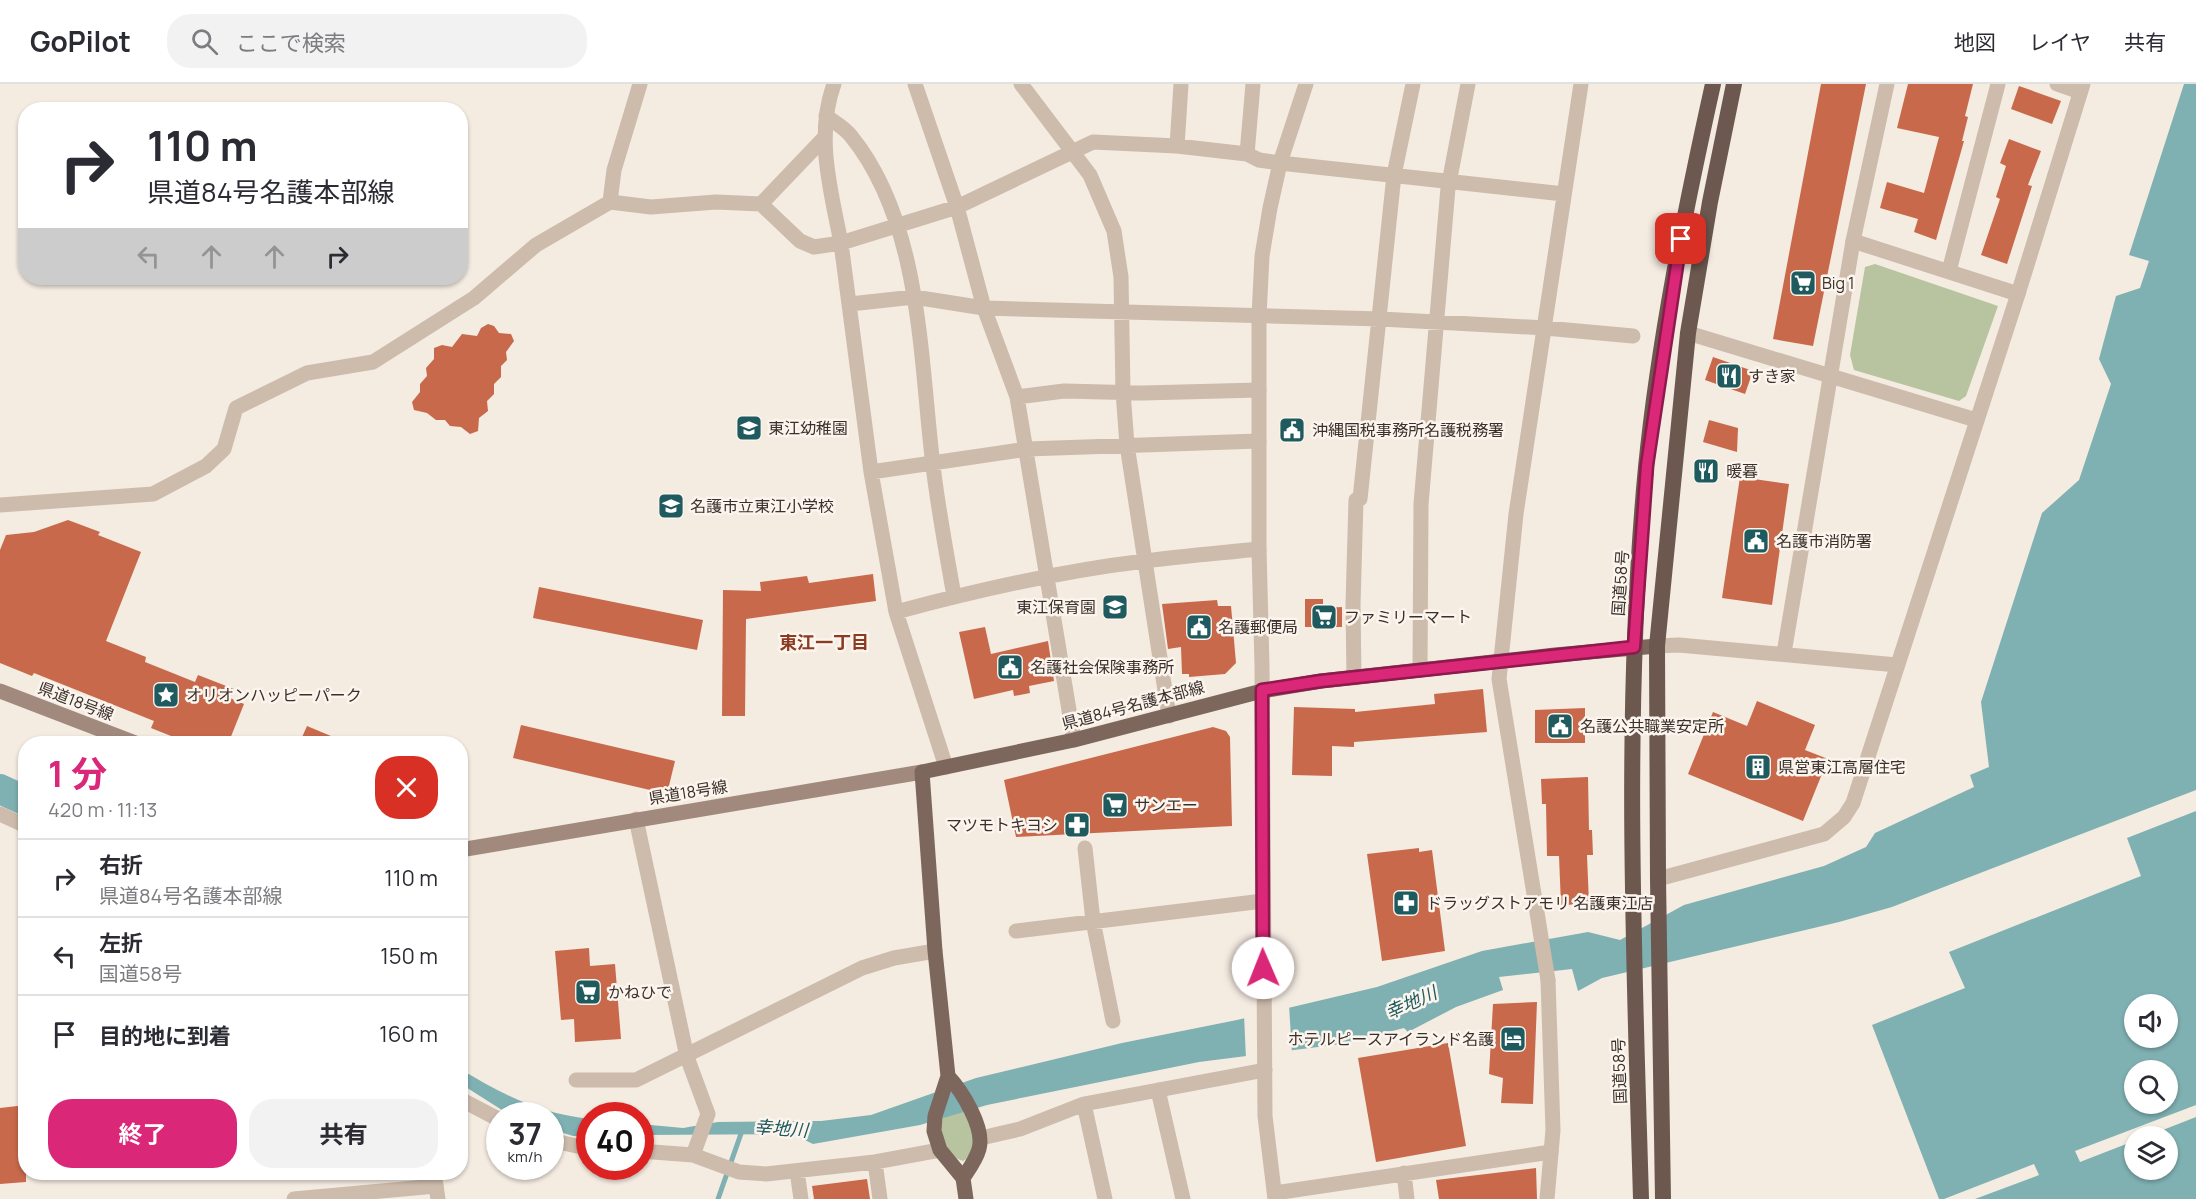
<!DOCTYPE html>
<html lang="ja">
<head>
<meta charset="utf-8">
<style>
	:root { --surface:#fff; --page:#f2f2f3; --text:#2b2b33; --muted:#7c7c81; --line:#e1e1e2; --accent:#db2777 }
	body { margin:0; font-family:Manrope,"Noto Sans JP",sans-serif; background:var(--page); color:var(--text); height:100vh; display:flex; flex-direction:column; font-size:22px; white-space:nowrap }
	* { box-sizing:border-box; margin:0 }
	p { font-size:20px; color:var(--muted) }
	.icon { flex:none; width:33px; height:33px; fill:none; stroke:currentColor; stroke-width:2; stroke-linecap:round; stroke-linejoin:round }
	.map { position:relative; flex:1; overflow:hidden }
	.drawer { position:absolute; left:18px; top:652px; width:450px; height:444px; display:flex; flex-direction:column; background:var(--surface); border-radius:24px; box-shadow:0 2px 4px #0004 }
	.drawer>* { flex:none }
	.hud { position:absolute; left:18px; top:18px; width:450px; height:183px; border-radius:24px; box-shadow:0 2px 4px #0004; background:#fff; color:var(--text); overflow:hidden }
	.controls { position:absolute; left:2124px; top:910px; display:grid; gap:12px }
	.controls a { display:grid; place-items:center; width:54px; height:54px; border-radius:50%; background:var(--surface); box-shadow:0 2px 4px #0004; font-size:30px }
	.speed { position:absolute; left:486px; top:1018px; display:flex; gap:12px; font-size:30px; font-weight:700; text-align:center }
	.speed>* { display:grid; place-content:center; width:78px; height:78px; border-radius:50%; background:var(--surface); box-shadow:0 2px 4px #0004; line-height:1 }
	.speed small { font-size:15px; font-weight:400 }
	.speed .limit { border:9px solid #d22; background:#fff; color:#111 }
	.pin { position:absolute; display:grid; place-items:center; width:51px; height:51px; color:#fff; margin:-26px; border-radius:12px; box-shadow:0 3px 9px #0006 }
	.me { position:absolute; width:66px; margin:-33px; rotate:359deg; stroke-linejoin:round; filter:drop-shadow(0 0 4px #0008) }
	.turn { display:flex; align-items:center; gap:21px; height:126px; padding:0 30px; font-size:27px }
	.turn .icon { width:78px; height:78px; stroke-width:2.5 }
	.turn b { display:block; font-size:42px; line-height:51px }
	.lanes { display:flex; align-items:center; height:57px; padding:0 30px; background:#0003; justify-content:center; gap:30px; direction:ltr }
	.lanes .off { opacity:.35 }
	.round { display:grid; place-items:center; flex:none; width:63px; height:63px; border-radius:24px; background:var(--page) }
	.head { display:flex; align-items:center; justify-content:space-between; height:102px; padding:0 30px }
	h1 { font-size:36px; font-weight:700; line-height:45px; color:var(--accent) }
	.button { display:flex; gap:12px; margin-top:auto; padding:12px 30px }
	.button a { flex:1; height:69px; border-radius:24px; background:var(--accent); color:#fff; font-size:24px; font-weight:700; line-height:69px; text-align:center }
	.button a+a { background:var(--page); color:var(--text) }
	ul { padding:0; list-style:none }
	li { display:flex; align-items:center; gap:18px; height:78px; padding:0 30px; border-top:2px solid var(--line) }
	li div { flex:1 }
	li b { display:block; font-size:22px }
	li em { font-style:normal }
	header { display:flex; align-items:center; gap:36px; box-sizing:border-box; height:84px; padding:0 30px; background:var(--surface); border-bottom:2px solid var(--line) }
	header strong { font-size:28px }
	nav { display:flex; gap:33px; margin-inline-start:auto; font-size:21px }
	.search { width:420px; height:54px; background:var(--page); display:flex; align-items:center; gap:15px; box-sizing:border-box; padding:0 21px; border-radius:24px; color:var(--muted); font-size:22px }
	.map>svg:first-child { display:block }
	.green { fill:#b8c4a0 }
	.water { fill:#7fb0b2; fill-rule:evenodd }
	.pier { fill:#f4ebe1 }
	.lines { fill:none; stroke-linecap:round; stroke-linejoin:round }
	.stream { stroke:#7fb0b2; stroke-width:5 }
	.river { stroke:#7fb0b2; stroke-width:30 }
	.building { fill:#c8694b }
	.minor { stroke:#cdbbac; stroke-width:15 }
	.tertiary { stroke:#cdbbac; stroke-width:15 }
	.secondary { stroke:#a18a7d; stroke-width:15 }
	.primary { stroke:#7d675c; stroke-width:15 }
	.trunk { stroke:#6c584f; stroke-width:16 }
	.route-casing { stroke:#8e194d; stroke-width:15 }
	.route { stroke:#db2777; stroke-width:10 }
	.labels { text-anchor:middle; stroke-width:5; stroke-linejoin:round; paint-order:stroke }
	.poi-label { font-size:16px; fill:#3b302b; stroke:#fbf5ee; text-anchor:start }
	.street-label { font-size:16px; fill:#3b302b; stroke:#fbf5ee }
	.neighbourhood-label { font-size:18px; font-weight:bold; fill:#8c3b22; stroke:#fbf5ee }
	.water-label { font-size:18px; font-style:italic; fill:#1f5a5e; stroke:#fbf5ee }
</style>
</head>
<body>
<header>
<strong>GoPilot</strong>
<div class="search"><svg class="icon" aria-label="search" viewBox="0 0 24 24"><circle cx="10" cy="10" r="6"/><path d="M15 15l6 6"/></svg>ここで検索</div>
<nav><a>地図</a><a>レイヤ</a><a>共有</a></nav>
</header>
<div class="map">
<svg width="2196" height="1115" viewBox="0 0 2196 1115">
	<rect width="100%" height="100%" fill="#f4ebe1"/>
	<!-- green -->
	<path class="green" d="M1875,180L1998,222L1966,312L1959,317L1854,286L1850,271L1865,183Z
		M962,1022L975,1050L970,1073L963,1077C943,1071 940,1049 941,1031Z"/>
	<!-- water -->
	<path class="water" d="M2184,0H2196V706L1892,823L1839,838L1602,894L1578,907L1572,885L1499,893L1503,906L1456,923L1408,948L1404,944L1342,960L1199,978L987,1021L920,1041L813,1060L792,1050L641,1051L640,1040L683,1044L718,1038L821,1037L871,1031L976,994L1122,959L1237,936L1377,903L1482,867L1588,848L1620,856L1684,821L1824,782L1866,763L1875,749L1974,703L1970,691L1989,683L1981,618L2042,429L2079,396L2111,300L2099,275L2116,212L2140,204L2149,177L2129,171Z
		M2196,727V1021L2075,1067L2080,1078L2134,1057V1086H2168V1053H2145L2196,1033V1115H1975L2039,1091L2034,1080L1944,1115H1939L1872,941L1965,904L1949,868L2141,792L2127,754ZM2134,921H2168V954H2134ZM2134,987H2168V1020H2134Z
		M460,985C504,1011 538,1029 589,1035V1052H573L551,1045L550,1032H516L502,1026L461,1000Z"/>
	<!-- pier -->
	<path class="pier" d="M1289,920L1292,970L1246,975L1244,931Z"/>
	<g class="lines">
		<!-- stream -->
		<path class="stream" d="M718,1115L743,1044"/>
		<!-- river -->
		<path class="river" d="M0,705L26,717"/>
	</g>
	<!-- building -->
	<path class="building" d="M1821,0H1866L1813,262L1773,255Z
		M1908,0H1973L1965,32L1968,33L1962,57H1964L1936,156L1914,148L1918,135L1880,124L1887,98L1924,109L1939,53L1897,44Z
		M2019,2L2061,17L2052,40L2011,25Z
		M2009,55L2041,67L2028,101L2032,102L2007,180L1981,171L2000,115L1996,113L2006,82L2000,79Z
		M488,240L494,242L499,249L511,250L514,257L506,268L507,276L501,282V293L494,300V310L487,317L488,327L479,334L478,347L470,350L461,343L450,342L445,336H436L427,329L414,326L412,318L420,308V300L427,292L426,284L434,275V264L442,261L452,263L462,250L477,252L481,244Z
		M1713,273L1753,287L1745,310L1705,296Z
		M1709,336L1738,344L1737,368L1703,358Z
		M1740,393L1789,400L1772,521L1722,514Z
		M68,436L100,448L98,451L141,468L106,557L146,573L145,578L195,598L198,591L234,605L230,614L244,620L228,660H191L151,644L154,637L34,589L32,592L0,579V466L6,451L34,448Z
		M873,490L876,517L746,535L745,632H722L723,506L761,507L760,498L807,492L809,499Z
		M539,503L703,536L697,566L533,534Z
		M1305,515H1323V524L1342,523V543H1305Z
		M1217,516L1218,522H1231L1236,579L1225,590L1189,593V590H1182L1181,563L1168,565L1162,520Z
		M985,543L991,570L1048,557L1054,597L1029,602L1030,609L1014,612L1013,606L974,615L959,548Z
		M1483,605L1487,648L1354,658V663L1332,662V692L1292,691L1294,623L1355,625V628L1435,620L1434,610Z
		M1757,617L1815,641L1805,666L1828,675L1803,737L1688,690L1713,628L1747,642Z
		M1585,624V659H1535V626Z
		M521,641L675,677L667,710L513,674Z
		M307,642L350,660H299Z
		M1213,643L1226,647L1230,653L1232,742L1016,753L1004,696Z
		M1588,693L1589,746H1592L1593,771H1587L1589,820L1561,821L1559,772H1547L1546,720H1542L1541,695Z
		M1419,764V768L1432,766L1445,867L1382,877L1367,770Z
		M589,864L590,882L615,880L621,955L575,958L574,935L561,936L555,867Z
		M1537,918L1533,1020L1501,1019L1503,994L1489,990L1493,920Z
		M1448,959L1466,1062L1376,1078L1358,974Z
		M26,1021V1098L0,1100V1024Z
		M1536,1084L1537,1115H1439L1436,1096Z
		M867,1095L870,1115H814L812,1102Z"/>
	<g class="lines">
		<!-- minor -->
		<path class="minor" d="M915,0L957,123L984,224L1017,313L1074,656
			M1021,0L1090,91L1114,147L1121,193L1123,308L1127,361L1169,632
			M2057,0L2080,8
			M826,32C834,38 845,44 851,52C920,137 920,269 932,373C937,420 946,466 954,512
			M1177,62L1181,0
			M1247,70L1253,0
			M610,118L614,86L640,0
			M761,120L825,53
			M1853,157L2018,210
			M841,159L871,388L896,528L946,683
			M1949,187L1998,0
			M850,220L914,213L984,224L1381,235L1545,244L1633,252
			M1688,249L1976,336
			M1017,313L1064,307L1143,309L1259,306
			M871,388L1027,365L1259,357
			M1360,415L1394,91L1413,0
			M0,421L153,410L206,382L224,365L236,324L307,289L373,278L474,214L536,161L610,118L651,123L716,118L761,120L800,157L814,163L841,159L957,123L1093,58L1177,62L1247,70L1259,76L1280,79L1564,110
			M896,528C977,506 1061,487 1145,477C1183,472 1221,469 1259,465
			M1420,586L1421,420L1448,104L1468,0
			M1354,594L1353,521L1356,416
			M0,730L26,742
			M636,735L687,973L708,1030L693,1071
			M1085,764L1093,837L1113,937
			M1016,847L1263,817
			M1548,896L1499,595L1516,430L1581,0
			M576,996H636L862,884L894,874L935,867
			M1158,1006L1183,1115
			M460,1015L500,1036
			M1084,1020L1105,1115
			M981,1054L1020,1045L1084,1020L1265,986
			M550,1056L590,1065
			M640,1067L693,1071L739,1088L766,1090L875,1078L940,1066
			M875,1078L880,1115
			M797,1087L801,1115
			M1404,1089L1407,1115
			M1275,1109L1551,1068
			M294,1115L436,1102"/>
		<!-- tertiary -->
		<path class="tertiary" d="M834,0C815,52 831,107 841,159
			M1657,562L1679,561L1897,581
			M1784,569L1853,157L1887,0
			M1658,795L1824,750L1844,733L1853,719L2018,210L2083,0
			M434,1089L438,1115
			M1275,1115L1265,1032L1262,582L1259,465V232L1262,172L1270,124L1280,79L1306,0
			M1547,1115L1553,1046L1548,896"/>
		<!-- secondary -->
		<path class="secondary" d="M0,607L138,660
			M460,766L922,688"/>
		<!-- primary -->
		<path class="primary" d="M948,992C962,1007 985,1044 979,1065C976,1076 969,1085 963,1094
			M966,1115L963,1094L940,1066L934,1047L935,1032L948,992L935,867L922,688L1074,656L1262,607L1321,597L1555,571L1657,562"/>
		<!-- trunk -->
		<path class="trunk" d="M1641,1115C1634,871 1623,626 1646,383C1659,255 1685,126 1713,0
			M1663,1115L1658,795L1657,562L1688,249L1710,118L1734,0"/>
	</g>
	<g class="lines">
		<defs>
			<path id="route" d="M1263,884L1262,606L1321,597L1634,563L1647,381L1681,155"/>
		</defs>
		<!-- route casing -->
		<use href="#route" class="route-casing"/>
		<!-- route -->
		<use href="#route" class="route"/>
	</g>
	<!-- icons -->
	<defs>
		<symbol id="supermarket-square" viewBox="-11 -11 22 22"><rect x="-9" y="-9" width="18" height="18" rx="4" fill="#1f5a5e" stroke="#fbf5ee"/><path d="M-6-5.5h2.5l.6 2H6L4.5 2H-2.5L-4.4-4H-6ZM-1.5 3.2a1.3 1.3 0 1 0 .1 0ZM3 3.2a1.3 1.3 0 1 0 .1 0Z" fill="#fff"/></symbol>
		<symbol id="restaurant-square" viewBox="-11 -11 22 22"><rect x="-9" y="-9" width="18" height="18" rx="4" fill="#1f5a5e" stroke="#fbf5ee"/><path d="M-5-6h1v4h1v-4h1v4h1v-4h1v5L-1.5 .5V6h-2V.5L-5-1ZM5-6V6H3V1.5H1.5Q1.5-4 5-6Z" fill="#fff"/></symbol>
		<symbol id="school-square" viewBox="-11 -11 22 22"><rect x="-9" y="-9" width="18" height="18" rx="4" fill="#1f5a5e" stroke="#fbf5ee"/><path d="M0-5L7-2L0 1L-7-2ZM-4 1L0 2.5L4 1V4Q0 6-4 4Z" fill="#fff"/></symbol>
		<symbol id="civic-square" viewBox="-11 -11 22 22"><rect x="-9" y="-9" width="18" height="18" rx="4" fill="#1f5a5e" stroke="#fbf5ee"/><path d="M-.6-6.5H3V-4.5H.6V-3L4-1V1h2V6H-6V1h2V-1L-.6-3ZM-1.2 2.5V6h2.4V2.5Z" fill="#fff"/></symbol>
		<symbol id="sight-square" viewBox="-11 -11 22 22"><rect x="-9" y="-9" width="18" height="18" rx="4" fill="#1f5a5e" stroke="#fbf5ee"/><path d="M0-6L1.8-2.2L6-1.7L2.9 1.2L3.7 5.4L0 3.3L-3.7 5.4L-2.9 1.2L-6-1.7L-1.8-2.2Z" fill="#fff"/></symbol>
		<symbol id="building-square" viewBox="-11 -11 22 22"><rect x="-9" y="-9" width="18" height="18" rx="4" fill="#1f5a5e" stroke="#fbf5ee"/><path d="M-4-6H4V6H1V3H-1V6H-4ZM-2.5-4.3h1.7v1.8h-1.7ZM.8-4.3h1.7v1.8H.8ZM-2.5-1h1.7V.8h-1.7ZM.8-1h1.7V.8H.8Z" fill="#fff"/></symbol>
		<symbol id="pharmacy-square" viewBox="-11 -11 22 22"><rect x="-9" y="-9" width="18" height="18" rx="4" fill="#1f5a5e" stroke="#fbf5ee"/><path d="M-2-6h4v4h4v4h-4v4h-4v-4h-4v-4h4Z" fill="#fff"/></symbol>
		<symbol id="hotel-square" viewBox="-11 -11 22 22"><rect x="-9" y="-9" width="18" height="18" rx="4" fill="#1f5a5e" stroke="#fbf5ee"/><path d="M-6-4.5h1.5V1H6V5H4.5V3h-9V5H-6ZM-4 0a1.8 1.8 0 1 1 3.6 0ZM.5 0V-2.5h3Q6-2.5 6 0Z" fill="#fff"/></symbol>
	</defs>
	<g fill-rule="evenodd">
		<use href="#supermarket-square" x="1788" y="184" width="30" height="30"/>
		<use href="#restaurant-square" x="1714" y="277" width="30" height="30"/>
		<use href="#school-square" x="734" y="329" width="30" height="30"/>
		<use href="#civic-square" x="1277" y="331" width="30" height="30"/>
		<use href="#restaurant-square" x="1691" y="372" width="30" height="30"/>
		<use href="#school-square" x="656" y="407" width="30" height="30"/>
		<use href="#civic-square" x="1741" y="442" width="30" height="30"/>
		<use href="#school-square" x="1100" y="508" width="30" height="30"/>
		<use href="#supermarket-square" x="1309" y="518" width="30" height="30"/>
		<use href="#civic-square" x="1184" y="528" width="30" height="30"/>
		<use href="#civic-square" x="995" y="568" width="30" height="30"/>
		<use href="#sight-square" x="151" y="596" width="30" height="30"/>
		<use href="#civic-square" x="1545" y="627" width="30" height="30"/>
		<use href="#building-square" x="1743" y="668" width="30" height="30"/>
		<use href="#supermarket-square" x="1100" y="706" width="30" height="30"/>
		<use href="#pharmacy-square" x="1062" y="726" width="30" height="30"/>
		<use href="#pharmacy-square" x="1391" y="804" width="30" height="30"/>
		<use href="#supermarket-square" x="573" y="893" width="30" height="30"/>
		<use href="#hotel-square" x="1498" y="940" width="30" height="30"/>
	</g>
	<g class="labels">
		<!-- poi labels -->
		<g class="poi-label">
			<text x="1822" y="205">Big 1</text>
			<text x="1748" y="298">すき家</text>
			<text x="768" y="350">東江幼稚園</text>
			<text x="1312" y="352">沖縄国税事務所名護税務署</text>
			<text x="1726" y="393">暖暮</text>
			<text x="690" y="428">名護市立東江小学校</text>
			<text x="1776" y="463">名護市消防署</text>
			<text x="1096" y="529" text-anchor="end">東江保育園</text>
			<text x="1344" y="539">ファミリーマート</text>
			<text x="1218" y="549">名護郵便局</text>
			<text x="1030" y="589">名護社会保険事務所</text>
			<text x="186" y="617">オリオンハッピーパーク</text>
			<text x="1580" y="648">名護公共職業安定所</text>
			<text x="1778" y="689">県営東江高層住宅</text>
			<text x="1134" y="727">サンエー</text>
			<text x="1058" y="747" text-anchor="end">マツモトキヨシ</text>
			<text x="1426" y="825">ドラッグストアモリ 名護東江店</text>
			<text x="608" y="914">かねひで</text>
			<text x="1494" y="961" text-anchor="end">ホテルピースアイランド名護</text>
		</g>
		<!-- street labels -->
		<g class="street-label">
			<text transform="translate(1620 499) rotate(-86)" y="6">国道58号</text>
			<text transform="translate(76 617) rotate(21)" y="6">県道18号線</text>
			<text transform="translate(1133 621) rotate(-15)" y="6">県道84号名護本部線</text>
			<text transform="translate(688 708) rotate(-9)" y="6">県道18号線</text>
			<text transform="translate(1619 987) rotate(-92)" y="6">国道58号</text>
		</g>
		<!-- neighbourhood labels -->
		<g class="neighbourhood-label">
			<text x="824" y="565">東江一丁目</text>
		</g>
		<!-- water labels -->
		<g class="water-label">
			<text transform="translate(1411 919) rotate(-24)" y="6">幸地川</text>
			<text transform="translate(781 1045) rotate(4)" y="6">幸地川</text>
		</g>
	</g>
</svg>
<div class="controls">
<a><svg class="icon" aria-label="sound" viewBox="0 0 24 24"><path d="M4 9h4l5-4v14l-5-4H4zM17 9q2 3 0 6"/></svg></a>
<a><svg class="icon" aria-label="search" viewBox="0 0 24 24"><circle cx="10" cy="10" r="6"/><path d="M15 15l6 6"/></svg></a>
<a><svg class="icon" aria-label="layers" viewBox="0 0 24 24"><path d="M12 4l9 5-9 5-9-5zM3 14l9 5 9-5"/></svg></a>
</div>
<div class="speed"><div>37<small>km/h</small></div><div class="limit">40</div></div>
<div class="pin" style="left:1681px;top:155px;background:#d93025"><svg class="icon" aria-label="arrive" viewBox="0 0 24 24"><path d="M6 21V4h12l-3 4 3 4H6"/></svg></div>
<svg class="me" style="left:1263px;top:884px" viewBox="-20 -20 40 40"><circle r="19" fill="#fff"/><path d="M0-13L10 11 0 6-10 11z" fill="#db2777"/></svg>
<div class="hud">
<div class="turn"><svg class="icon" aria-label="right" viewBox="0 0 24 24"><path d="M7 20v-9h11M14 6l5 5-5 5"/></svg><div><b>110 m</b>県道84号名護本部線</div></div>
<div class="lanes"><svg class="icon off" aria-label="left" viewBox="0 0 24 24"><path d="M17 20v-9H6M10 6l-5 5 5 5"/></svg><svg class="icon off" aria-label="ahead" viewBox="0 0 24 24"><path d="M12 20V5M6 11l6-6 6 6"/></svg><svg class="icon off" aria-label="ahead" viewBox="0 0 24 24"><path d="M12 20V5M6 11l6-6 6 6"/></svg><svg class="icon" aria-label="right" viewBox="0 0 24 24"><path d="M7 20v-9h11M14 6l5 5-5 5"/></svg></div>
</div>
<section class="drawer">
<div class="head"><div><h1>1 分</h1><p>420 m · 11:13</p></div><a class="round" style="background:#d93025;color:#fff"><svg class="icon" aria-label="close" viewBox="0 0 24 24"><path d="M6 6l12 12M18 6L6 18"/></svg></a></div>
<ul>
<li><svg class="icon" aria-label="right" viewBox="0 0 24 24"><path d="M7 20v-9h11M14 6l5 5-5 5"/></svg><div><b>右折</b><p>県道84号名護本部線</p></div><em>110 m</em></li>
<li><svg class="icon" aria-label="left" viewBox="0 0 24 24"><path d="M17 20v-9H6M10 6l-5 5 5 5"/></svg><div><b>左折</b><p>国道58号</p></div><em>150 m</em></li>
<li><svg class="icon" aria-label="arrive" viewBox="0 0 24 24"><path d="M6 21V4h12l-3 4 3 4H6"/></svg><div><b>目的地に到着</b></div><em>160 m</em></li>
</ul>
<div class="button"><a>終了</a><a>共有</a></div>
</section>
</div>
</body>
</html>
